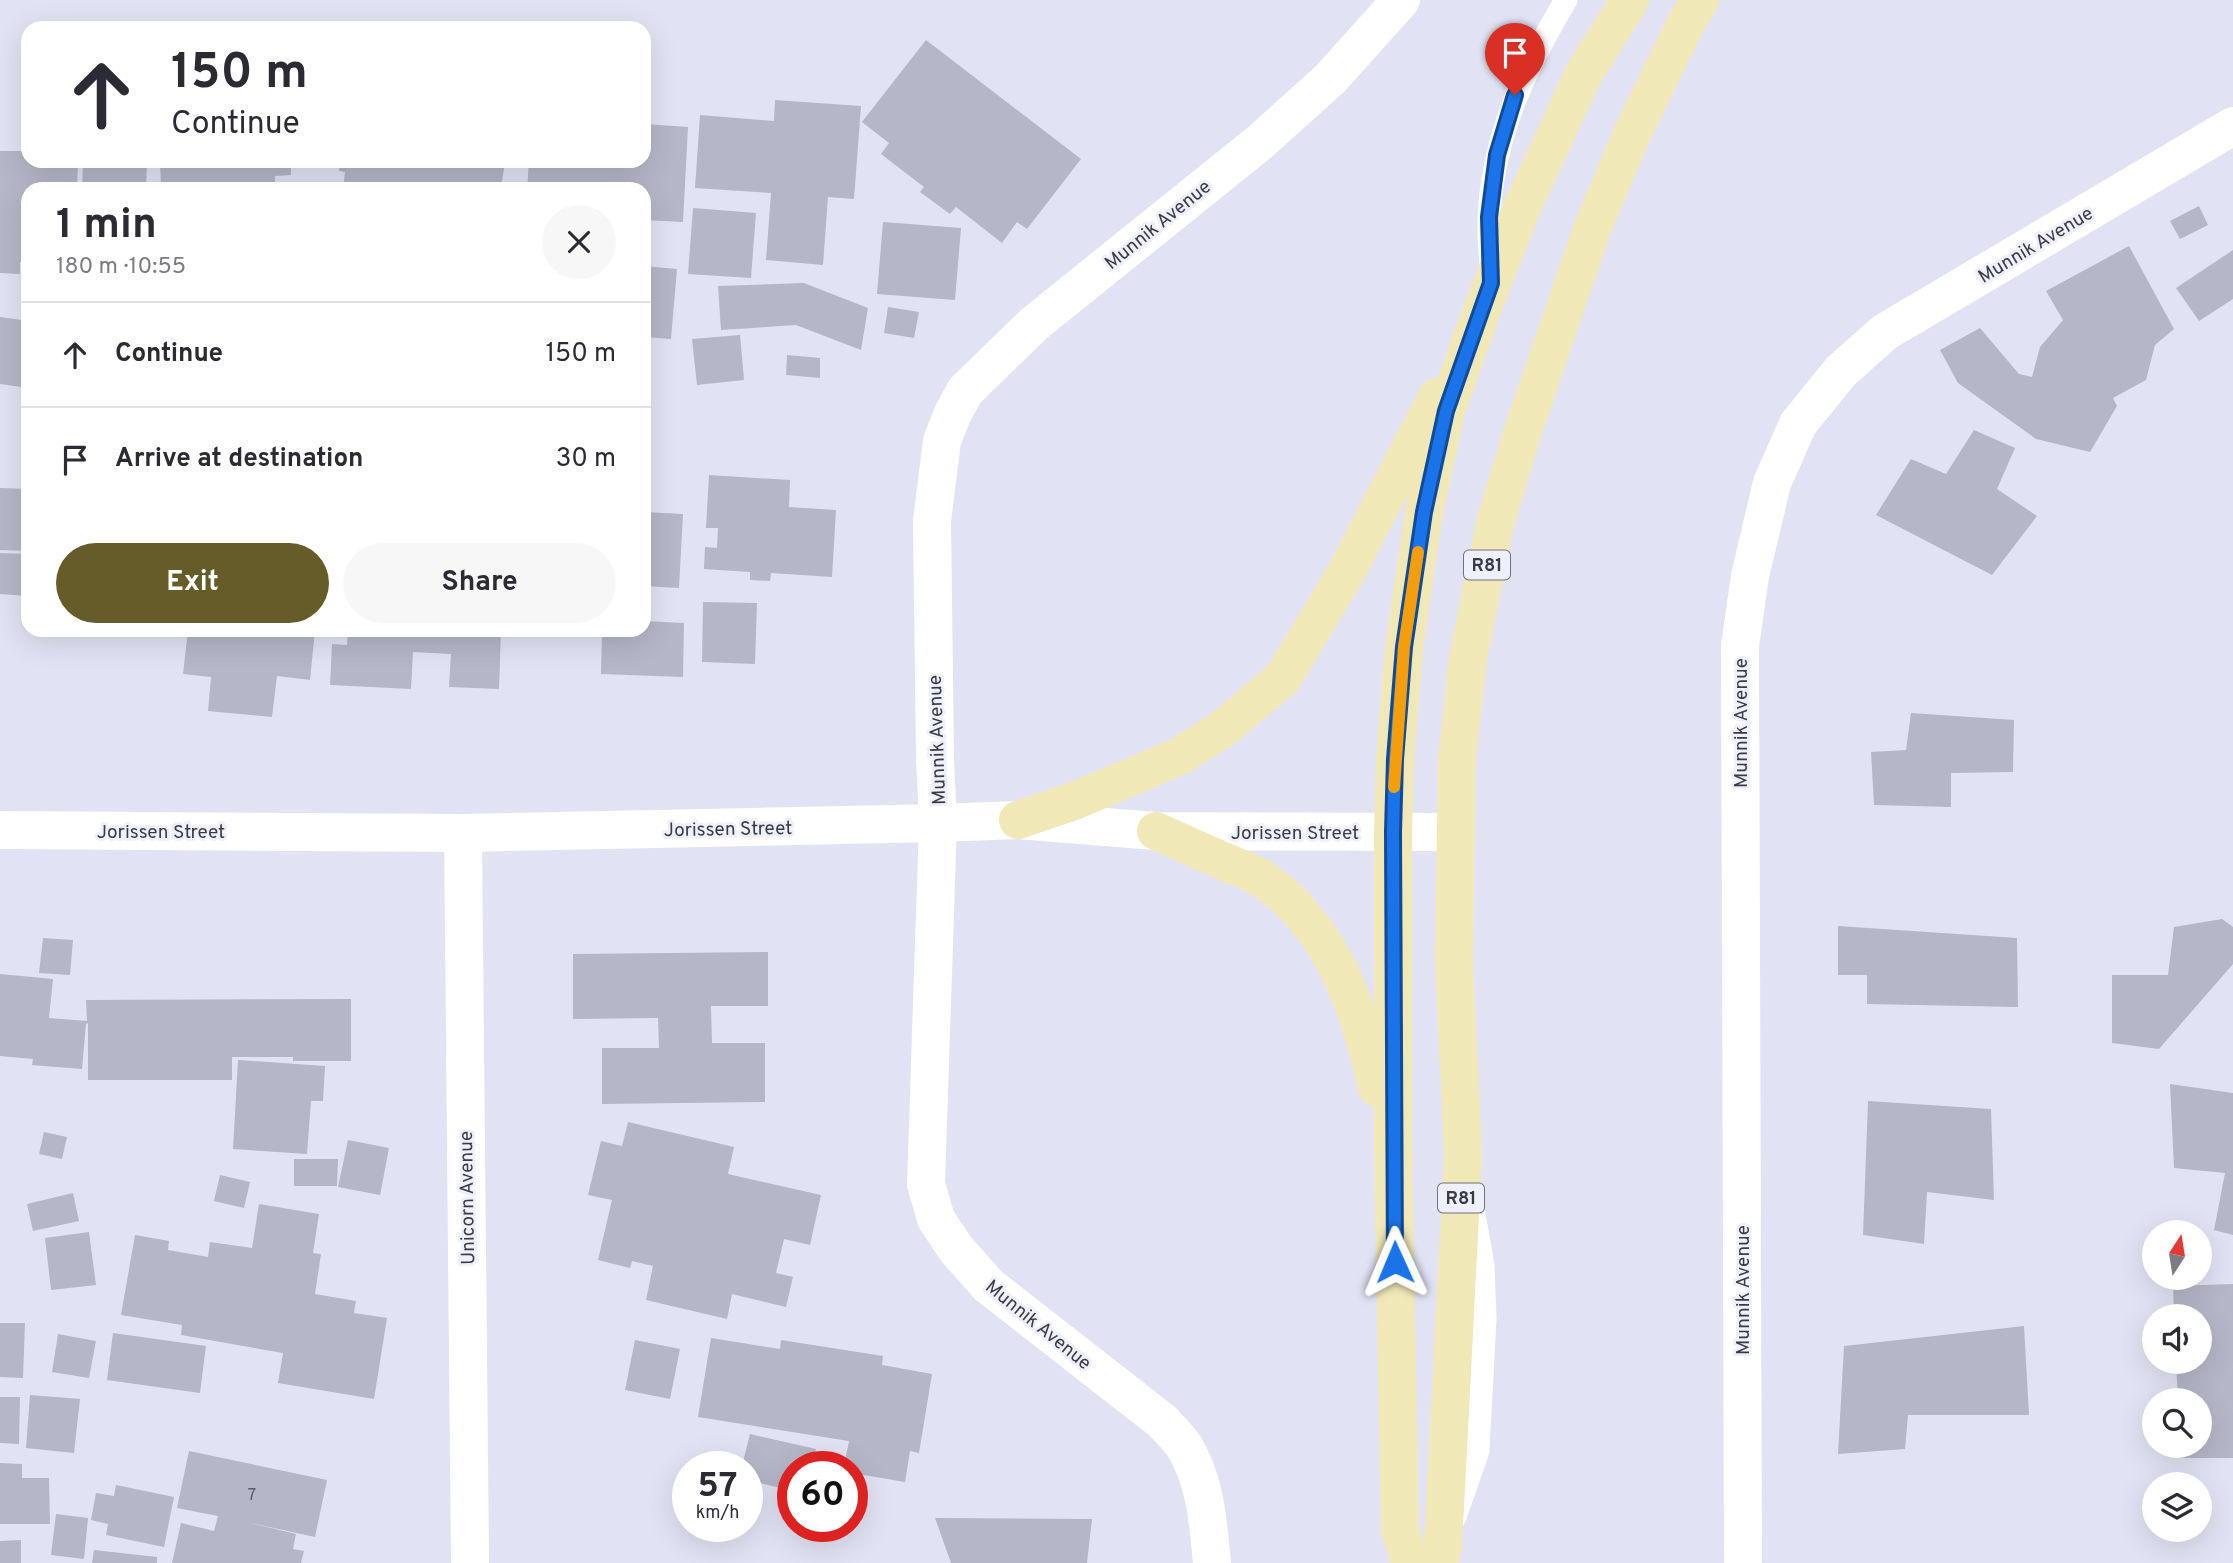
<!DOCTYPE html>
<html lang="en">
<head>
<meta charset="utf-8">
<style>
	:root { --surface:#fff; --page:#f7f7f7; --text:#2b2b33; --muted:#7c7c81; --line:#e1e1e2; --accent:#655c29 }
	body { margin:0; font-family:Overpass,sans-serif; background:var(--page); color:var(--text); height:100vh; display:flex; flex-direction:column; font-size:26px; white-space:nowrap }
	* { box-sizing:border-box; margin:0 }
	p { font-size:23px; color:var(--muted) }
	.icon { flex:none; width:38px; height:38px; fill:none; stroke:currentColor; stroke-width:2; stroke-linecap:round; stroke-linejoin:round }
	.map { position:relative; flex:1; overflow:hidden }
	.panel { position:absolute; left:21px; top:182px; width:630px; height:455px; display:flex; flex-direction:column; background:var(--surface); border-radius:21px; box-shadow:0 7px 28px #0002 }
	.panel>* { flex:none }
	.hud { position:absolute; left:21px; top:21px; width:630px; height:147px; border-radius:21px; box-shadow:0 7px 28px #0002; background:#fff; color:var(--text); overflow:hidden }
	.needle { width:46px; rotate:12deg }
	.buttons { position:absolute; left:2142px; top:1220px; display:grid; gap:14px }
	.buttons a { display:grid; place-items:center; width:70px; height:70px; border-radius:50%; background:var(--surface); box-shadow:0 7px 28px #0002; font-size:35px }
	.speed { position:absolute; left:672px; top:1451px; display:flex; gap:14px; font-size:35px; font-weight:700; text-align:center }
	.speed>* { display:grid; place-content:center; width:91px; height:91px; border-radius:50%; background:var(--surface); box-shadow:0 7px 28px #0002; line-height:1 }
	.speed small { font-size:18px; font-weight:400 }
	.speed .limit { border:10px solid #d22; background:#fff; color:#111 }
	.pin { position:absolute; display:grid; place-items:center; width:60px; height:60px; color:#fff; margin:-72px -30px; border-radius:50% 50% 50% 0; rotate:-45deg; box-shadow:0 0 7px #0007 }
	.pin .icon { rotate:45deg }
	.me { position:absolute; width:77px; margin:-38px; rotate:359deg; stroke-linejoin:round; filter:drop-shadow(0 0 5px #0008) }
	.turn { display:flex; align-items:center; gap:24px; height:147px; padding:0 35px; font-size:32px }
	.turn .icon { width:91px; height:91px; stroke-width:2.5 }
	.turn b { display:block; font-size:49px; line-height:60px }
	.round { display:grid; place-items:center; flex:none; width:74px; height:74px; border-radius:37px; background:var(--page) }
	.overview { display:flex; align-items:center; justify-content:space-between; height:119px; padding:0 35px }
	h1 { font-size:42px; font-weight:700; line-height:52px }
	.cta { display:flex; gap:14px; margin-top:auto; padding:14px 35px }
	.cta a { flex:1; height:80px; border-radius:42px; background:var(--accent); color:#fff; font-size:28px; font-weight:700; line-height:80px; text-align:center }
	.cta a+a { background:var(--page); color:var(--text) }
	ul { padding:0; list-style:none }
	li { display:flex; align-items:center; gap:21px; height:105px; padding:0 35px; border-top:2px solid var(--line) }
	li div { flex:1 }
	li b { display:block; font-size:26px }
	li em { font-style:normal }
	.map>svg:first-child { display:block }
	.building { fill:#b5b6c7 }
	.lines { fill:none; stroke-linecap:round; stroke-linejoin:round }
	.lane { stroke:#fff; stroke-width:23 }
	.street { stroke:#fff; stroke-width:38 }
	.primary { stroke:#f0e8b7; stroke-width:38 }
	.route-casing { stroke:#114b97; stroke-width:18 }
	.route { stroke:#1a73e8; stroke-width:12 }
	.slow { stroke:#f59e0b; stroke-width:12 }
	.labels { text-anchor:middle; stroke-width:6; stroke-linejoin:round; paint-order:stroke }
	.number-label { font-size:16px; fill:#5a5a63 }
	.shield { fill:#eff0fe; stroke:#71717a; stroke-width:2 }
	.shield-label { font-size:18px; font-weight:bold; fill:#3b3b42 }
	.street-label { font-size:19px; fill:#3b3b42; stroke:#eff0fe }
</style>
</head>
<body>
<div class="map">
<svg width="2233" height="1563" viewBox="0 0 2233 1563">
	<rect width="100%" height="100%" fill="#e1e3f4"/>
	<!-- building -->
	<path class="building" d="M926,40L1081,159L1027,229L1017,222L1002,243L956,207L950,214L920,192L924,187L881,154L889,143L862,122Z
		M775,100L861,106L854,199L828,197L823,265L766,260L771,193L695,188L700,115L774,121Z
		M644,124L688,127L683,222L644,220V189H527L529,161H644Z
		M0,151H28V161H78L77,189H28V262H20V274L0,273Z
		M83,161H147L146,189H82Z
		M160,161H291V175L275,176V189H223V185L161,187Z
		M340,161H505L501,189H343L345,172L339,171Z
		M2199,206L2208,225L2180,239L2170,221Z
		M693,208L756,213L751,278L688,274Z
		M883,222L961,228L955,300L877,294Z
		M2129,246L2174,329L2155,345L2146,380L2113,398L2117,406L2090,452L2036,439L1958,383L1940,350L1980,328L2019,374L2032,377L2040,347L2063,320L2046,291Z
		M2233,250V299L2199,321L2176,288Z
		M644,266L677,269L671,339L644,337Z
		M804,283L868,308L861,350L796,325L721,330L718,286Z
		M888,307L919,312L914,338L884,333Z
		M0,317L28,321V388L0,384Z
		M740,335L744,380L697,385L692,339Z
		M787,355L820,358V378L786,375Z
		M1974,430L2015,448L1997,489L2037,516L1992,575L1876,515L1911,459L1946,474Z
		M709,475L790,480L789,507L836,510L832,577L771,573L770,581L750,580V572L704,569L705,547L717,548L718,528H706Z
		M0,488L28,489V551L0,550Z
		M644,512L683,514L679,588L644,586Z
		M0,553L28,554V596L0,594Z
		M703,602L757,603L755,664L702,662Z
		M644,621L684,623L683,677L601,674L602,630H644Z
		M188,630H315L310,680L277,676L272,717L208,711L211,677L183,674Z
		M348,630H501L499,689L449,687L451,654L413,652L411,689L330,685L332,644L347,645Z
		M1911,713L2014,720L2013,772L1951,773V807L1874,805L1871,752L1906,750Z
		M2222,919L2233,927V964L2159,1049L2112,1043V975H2168L2174,927Z
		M1838,926L2017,938L2018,1007L1867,1004V975H1838Z
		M43,938L73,940L70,975L39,973Z
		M768,952V1006H711L712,1043H765V1102L602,1104V1048H659L658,1018L573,1019V954Z
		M0,974L53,979L49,1018L87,1021L86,1000L351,999V1061H293V1057H232V1080H88V1023L86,1024L82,1069L32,1065L33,1059L0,1056Z
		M238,1060L325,1066L323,1101H311L307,1154L233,1149Z
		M2170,1084L2233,1093V1235L2214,1230L2225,1173L2174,1168Z
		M1868,1101L1991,1109L1994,1200L1927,1192L1924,1244L1863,1235Z
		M628,1122L734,1147L728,1174L821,1195L810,1245L784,1239L776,1273L793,1277L786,1307L732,1294L727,1319L646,1300L653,1266L632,1261L630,1268L598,1260L612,1200L588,1195L601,1141L622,1146Z
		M44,1132L67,1137L62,1159L39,1154Z
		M348,1140L389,1148L380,1195L338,1187Z
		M294,1159H338L337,1186H294Z
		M220,1175L250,1182L244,1208L214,1201Z
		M73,1193L79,1221L33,1231L27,1204Z
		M259,1204L319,1214L313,1253L321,1254L315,1294L356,1301L354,1313L387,1318L374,1399L278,1383L283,1353L181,1335L182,1325L121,1315L135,1235L169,1241L168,1250L208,1257L210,1242L252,1248Z
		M89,1232L96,1285L51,1290L45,1238Z
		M2233,1284V1458H2181L2180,1446H2200V1400H2178L2176,1362H2200V1316H2174L2173,1286Z
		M0,1323H25L23,1378L0,1377Z
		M2024,1326L2029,1415H1908L1905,1449L1838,1454L1844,1346Z
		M113,1333L206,1346L200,1393L107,1380Z
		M58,1334L96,1341L89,1378L52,1372Z
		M711,1338L780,1349L781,1340L883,1356L882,1365L932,1374L919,1453L910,1451L905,1482L852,1473V1466H844L849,1441L698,1417Z
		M635,1340L680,1349L670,1399L625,1390Z
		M30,1395L80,1399L74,1453L26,1448Z
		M0,1397H20L19,1444L0,1443Z
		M750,1434L816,1449L811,1466H793V1491L747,1480V1466H742Z
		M189,1451L327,1480L315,1537L246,1522L296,1534L293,1549L304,1551L301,1563H172L181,1523L214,1531L218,1516L177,1508Z
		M0,1463L22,1464V1478H49L50,1524H0Z
		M116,1485L174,1497L164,1547L106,1535L108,1524L91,1520L96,1493L114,1496Z
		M56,1514L88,1518L84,1559L51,1555Z
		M935,1518L1092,1519L1087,1563H951Z
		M21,1540V1563H0V1541Z
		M94,1550L157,1557V1563H92Z"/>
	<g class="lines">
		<!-- lane -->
		<path class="lane" d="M1491,266C1490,250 1488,233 1489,217C1493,135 1525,69 1566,0
			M1455,1517L1478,1451L1485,1319L1483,1265L1473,1209"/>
		<!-- street -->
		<path class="street" d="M0,830L463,833L938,823L1018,820L1156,831L1456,832
			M463,833L470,1563
			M1212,1563C1208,1522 1206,1482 1184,1446C1178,1437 1169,1429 1162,1421L989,1286L956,1249L936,1219L926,1184L938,823L935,759L932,521L942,441L952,415L965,391L1034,324L1260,142L1330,79L1401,0
			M1743,1563L1740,646L1750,576L1772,483L1798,424L1841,371L1885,332L2233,126"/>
		<!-- primary -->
		<path class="primary" d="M1018,820L1074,801L1178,757L1224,728L1283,678L1346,573L1437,397
			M1156,831C1180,842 1205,853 1230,864C1241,869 1254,873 1264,880C1333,928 1360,1010 1377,1088
			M1411,1563L1400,1530L1393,1155V832L1395,759L1404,647L1424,512L1446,411L1480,315L1520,212L1584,73L1630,0
			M1439,1563L1443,1546L1463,1155L1454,960L1457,760L1468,658L1495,523L1523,431L1592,229L1632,134L1686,23L1700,0"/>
	</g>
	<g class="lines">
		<defs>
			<path id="route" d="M1395,1262L1393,832L1395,759L1404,647L1424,512L1446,411L1491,283L1489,217L1497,155L1515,95"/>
		</defs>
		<!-- route casing -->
		<use href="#route" class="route-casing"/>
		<!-- route -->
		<use href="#route" class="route"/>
		<!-- slow -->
		<path class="slow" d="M1394,787L1404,647L1418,552"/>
	</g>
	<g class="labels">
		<!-- number labels -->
		<g class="number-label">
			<text x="252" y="1500">7</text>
		</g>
		<!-- shield labels -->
		<g class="shield">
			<rect x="1464" y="550.5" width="46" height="29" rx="5"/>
			<rect x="1438" y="1183.5" width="46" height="29" rx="5"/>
		</g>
		<g class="shield-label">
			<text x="1487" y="571">R81</text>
			<text x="1461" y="1204">R81</text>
		</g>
		<!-- street labels -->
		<g class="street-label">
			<text transform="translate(1157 224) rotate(-39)" y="7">Munnik Avenue</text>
			<text transform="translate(2035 244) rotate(-31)" y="7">Munnik Avenue</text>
			<text transform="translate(1740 723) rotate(-90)" y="7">Munnik Avenue</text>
			<text transform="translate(936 740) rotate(-92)" y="7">Munnik Avenue</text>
			<text transform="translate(728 828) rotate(-1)" y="7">Jorissen Street</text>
			<text x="161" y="838">Jorissen Street</text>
			<text x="1295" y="839">Jorissen Street</text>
			<text transform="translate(466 1198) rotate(-91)" y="7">Unicorn Avenue</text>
			<text transform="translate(1742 1290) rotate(-90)" y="7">Munnik Avenue</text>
			<text transform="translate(1039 1324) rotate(39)" y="7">Munnik Avenue</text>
		</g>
	</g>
</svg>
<div class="buttons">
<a><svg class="needle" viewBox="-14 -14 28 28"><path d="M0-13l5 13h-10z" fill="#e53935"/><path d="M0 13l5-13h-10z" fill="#7c7c81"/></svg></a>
<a><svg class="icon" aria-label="sound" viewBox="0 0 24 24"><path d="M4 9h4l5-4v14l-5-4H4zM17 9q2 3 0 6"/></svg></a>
<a><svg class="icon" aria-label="search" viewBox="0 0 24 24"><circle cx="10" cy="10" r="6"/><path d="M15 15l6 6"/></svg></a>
<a><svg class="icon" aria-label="layers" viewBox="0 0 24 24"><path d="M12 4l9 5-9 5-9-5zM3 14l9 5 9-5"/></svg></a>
</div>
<div class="speed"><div>57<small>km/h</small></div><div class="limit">60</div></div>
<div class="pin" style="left:1515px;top:95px;background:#d93025"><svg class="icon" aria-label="arrive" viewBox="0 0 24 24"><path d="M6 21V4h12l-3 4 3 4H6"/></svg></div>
<svg class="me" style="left:1395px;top:1262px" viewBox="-20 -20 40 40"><path d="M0-17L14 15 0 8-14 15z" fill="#1a73e8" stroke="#fff" stroke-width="4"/></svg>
<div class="hud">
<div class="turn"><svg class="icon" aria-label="ahead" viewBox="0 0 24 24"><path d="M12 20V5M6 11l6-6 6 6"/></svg><div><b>150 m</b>Continue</div></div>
</div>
<section class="panel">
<div class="overview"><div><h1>1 min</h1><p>180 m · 10:55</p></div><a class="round"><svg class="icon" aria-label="close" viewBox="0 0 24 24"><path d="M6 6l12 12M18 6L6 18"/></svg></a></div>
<ul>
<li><svg class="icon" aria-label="ahead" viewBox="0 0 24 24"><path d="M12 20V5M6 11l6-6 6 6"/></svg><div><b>Continue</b></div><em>150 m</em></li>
<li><svg class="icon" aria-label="arrive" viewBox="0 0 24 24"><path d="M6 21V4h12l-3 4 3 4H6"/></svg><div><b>Arrive at destination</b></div><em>30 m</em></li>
</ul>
<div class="cta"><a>Exit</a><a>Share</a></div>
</section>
</div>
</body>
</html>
